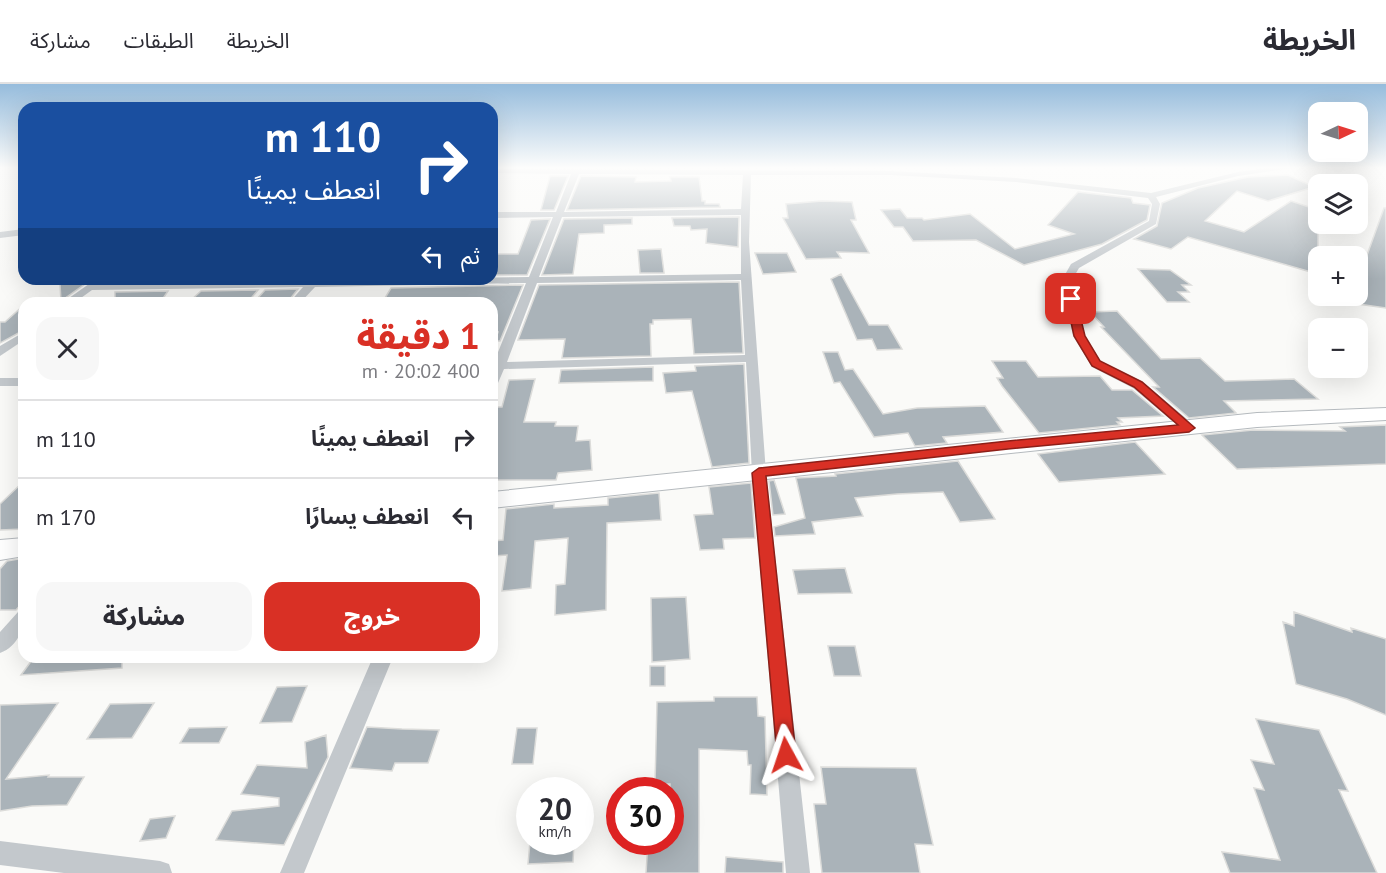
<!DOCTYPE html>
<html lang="ar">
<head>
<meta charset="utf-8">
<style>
	:root { --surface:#fff; --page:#f7f7f7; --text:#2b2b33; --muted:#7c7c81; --line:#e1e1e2; --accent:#d93025 }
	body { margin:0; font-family:"PT Sans","Noto Sans Arabic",sans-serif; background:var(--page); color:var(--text); direction:rtl; height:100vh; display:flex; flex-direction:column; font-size:22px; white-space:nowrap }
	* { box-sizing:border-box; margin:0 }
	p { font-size:20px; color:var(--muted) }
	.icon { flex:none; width:33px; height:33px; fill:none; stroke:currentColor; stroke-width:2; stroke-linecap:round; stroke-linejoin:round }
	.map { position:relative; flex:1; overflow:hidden; direction:ltr }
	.drawer { position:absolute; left:18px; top:213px; width:480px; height:366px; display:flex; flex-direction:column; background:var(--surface); border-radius:18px; box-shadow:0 6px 24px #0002; direction:rtl }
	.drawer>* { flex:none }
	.hud { position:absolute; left:18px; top:18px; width:480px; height:183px; border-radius:18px; box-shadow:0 6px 24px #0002; direction:rtl; background:#1a4fa0; color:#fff; overflow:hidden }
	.needle { width:39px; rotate:86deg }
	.fabs { position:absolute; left:1308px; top:18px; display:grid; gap:12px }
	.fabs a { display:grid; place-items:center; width:60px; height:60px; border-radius:12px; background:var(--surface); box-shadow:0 6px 24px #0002; font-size:30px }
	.speed { position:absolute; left:516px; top:693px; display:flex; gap:12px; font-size:30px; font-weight:700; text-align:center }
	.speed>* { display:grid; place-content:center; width:78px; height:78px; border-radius:50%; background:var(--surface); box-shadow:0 6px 24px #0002; line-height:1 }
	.speed small { font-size:15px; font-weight:400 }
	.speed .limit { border:9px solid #d22; background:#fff; color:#111 }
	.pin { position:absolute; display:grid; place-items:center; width:51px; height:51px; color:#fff; margin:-26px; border-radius:12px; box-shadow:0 3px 9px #0006 }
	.me { position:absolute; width:66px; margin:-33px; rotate:355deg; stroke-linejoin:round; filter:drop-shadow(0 0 4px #0008) }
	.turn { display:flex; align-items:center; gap:21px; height:126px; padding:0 18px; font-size:27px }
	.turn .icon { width:78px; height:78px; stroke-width:2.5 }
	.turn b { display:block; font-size:42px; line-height:51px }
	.then { display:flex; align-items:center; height:57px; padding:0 18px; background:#0003; gap:12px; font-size:22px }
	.round { display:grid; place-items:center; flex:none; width:63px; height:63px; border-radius:18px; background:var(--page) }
	.head { display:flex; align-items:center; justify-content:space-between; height:102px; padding:0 18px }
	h1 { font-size:36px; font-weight:800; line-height:45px; color:var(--accent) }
	.primary-button { display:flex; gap:12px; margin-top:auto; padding:12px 18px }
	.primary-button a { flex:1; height:69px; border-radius:18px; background:var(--accent); color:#fff; font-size:24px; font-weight:800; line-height:69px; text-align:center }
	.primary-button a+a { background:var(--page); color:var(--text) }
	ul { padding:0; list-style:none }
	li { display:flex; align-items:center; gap:18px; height:78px; padding:0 18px; border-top:2px solid var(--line) }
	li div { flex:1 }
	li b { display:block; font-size:22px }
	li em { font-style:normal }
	header { display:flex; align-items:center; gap:36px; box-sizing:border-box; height:84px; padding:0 30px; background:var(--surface); border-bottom:2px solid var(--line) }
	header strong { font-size:28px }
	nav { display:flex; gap:33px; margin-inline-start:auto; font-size:21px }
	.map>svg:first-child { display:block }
	.building { fill:#aab3b9; stroke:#dcdcda; stroke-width:1.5 }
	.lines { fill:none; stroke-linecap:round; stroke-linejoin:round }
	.primary-casing { stroke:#b5babe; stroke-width:2 }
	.street { fill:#c3c8cc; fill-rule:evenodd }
	.primary { fill:#fff; fill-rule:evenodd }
	.route { fill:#d93025; stroke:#8d1f18; stroke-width:1.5 }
</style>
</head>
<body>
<header>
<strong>الخريطة</strong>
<nav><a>الخريطة</a><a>الطبقات</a><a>مشاركة</a></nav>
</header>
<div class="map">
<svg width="1386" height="789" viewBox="0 0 1386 789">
	<rect width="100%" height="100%" fill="#fafaf8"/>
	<!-- building -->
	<path class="building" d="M1288,91L1314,103L1268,117L1237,107L1205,137L1244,148L1291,117L1318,126V175L1311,188L1188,153L1171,165L1134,155L1157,142L1162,119L1198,104L1248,93Z
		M550,92H568L554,126H541Z
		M581,92L636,93L635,98L671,97L670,93H699L702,117H705V120H719L720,123L567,126Z
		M1078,108L1131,114L1133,119L1150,121L1147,136L1102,160L1024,181L976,156L913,157L903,143H894L881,126L900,125L907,134H922L924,136L970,130L1015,165L1074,150L1048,141Z
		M822,117L852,118L856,136H851L869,169L837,168L841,174L806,175L783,134H788L786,120Z
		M1384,124H1386V224L1358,220V168L1367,171Z
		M739,133L738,163L706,159L707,145L691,146L690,142H674L672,134Z
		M632,134V140L604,141V149L579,150L573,190L542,191L564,135Z
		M550,135L527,191H492V170H518L531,136Z
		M661,165L664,189H640L638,166Z
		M755,169H787L796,188L763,190Z
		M1138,185L1170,186L1191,201H1182L1189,208H1178L1189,218H1167Z
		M841,190L869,241H888L902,265L877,266L872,255L857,256L831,195Z
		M73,195H92L61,217L60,200H67Z
		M739,198L743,269L694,270L691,235L653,236V240H650L651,272L562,274L565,255L518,256L539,201Z
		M523,201L500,257H495L498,248H492V219H382L391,204Z
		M298,205L290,215H257L265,206Z
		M258,206L247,219H188L201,207Z
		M168,207L160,219H115V208Z
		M24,221V246L0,259V238H5Z
		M1117,227L1161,275L1200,274L1225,297L1294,295L1318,315L1224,317L1236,329L1189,334L1153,303H1159L1101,243H1104L1090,228Z
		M823,268H838L845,286L853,285L883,330L917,324L985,322L1003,348L943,353L947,359L915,362L908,349L874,353L840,298L834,299Z
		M992,277H1026L1038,293L1100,292L1112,306H1132L1163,332L1118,334L1122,338H1117L1120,341L1039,349L1002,302L997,294H1003Z
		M744,280L749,379L712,383L692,307L666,309L663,289L696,287L695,282Z
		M653,283V297L559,299L561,286Z
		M535,295L524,338H556L555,342H578L576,357L590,356L592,386L558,389L556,396H492V340L497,323H502L509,296Z
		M1386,341V380L1237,385L1202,351L1253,346L1345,347L1340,343Z
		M1135,358L1165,390L1059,398L1038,370Z
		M958,377L995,435L960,438L943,408L897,410L855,414L863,432L812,438L815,450L775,452L774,443L805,434L796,394L836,392L835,390Z
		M774,396L785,430L773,431L769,397Z
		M24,397V445L0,446V420Z
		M751,399L755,454L723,455L724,465L700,466L694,431L713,430L709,403Z
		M659,409L661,436L607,439L606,526L555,531L556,501L565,500L568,454L535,457L531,504L502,507L507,471L492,472V457L503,456L506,425L554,420V424L608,421V414Z
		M24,474V517L16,526H0V485L7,477Z
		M845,484L852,509L798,510L793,486Z
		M686,513L690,575L652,578L651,514Z
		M1294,528L1352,548L1351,544L1386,555V631L1347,615L1296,600L1283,538L1294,542Z
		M828,562H855L861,592H834Z
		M73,573H122V584L21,591L32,576Z
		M650,582H665V602H650Z
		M307,602L292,638L260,639L277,603Z
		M714,613H757L758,632L765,633L767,711L750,710L751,681H748L747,667L699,665V789H646L648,758H670V700H655L657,618L714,617Z
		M58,619L6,695L49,691L48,693H84L67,721L32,722L0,727V621Z
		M154,619L132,654L87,655L110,620Z
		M1256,635L1319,646L1348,707L1339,706L1377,789H1230L1222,768L1280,776L1254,704L1264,706L1251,676L1274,680Z
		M227,643L219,659H180L189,644Z
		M367,643L402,645L439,646L428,679H395L392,687L350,684Z
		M517,644H537L533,680H512Z
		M326,651L328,673L284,761L216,756L232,727L279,722V714L241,710L257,681L307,684L305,658Z
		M821,683L916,684L933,761L915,760L920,789H822L814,720H826Z
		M175,732L166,754L140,757L150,735Z
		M530,758H574L573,778L528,780Z
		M726,773L783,778V789H725Z"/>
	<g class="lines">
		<defs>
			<path id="primary" d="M1386,324V336L1257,343L492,424V408L1257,329Z
				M24,454V472L0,476V456Z"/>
		</defs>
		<!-- primary casing -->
		<use href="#primary" class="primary-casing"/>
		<!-- street -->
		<path class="street" d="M1266,84H1293L1238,92L1156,113L1160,120L1156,140L1079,184L1072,196L1085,252L1101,278L1143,298L1194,341L1196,344L1189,348L1184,347L1133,304L1092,283L1073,252L1062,196L1071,180L1149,137L1152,120L1148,114L1016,98L891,91H751L749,158L766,389L810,789H786L752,389L746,278L504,285L498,299L492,303V278H494L526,199L315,203L300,219H289L303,203L92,206L74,219H62L96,195L100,196V200L529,193L553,133L492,134V128H556L571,90L492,89V85L891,87L1016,94L1151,109L1238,88ZM579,90L743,91L741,125L564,128ZM741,131V190L539,193L562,133ZM741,196L745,271L507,278L537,199Z
			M24,145V151L0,154V148Z
			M24,248V256L0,272V262Z
			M0,294H24V302H0Z
			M24,526C24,544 19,562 0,569V548L18,528Z
			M373,573H393L304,789H280Z
			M0,757L160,777L169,780L172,789H64L0,781Z"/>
		<!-- primary -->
		<use href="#primary" class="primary"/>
	</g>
	<!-- sky -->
	<linearGradient id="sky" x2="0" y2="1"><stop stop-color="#96bcdc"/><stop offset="0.43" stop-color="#fdfdfc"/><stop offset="1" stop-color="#fdfdfc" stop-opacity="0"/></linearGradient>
	<rect width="1386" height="195" fill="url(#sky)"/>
	<!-- route -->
	<path class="route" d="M1071,212L1076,215L1085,252L1100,277L1142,298L1195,344L1189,348L1008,365L766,392L796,671L793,678L786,680L780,678L777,671L752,389L759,384L1008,357L1178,341L1134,303L1092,282L1074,252L1066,215Z"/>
</svg>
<div class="fabs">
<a><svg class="needle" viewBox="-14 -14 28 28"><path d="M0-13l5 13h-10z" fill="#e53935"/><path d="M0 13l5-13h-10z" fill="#7c7c81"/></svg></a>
<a><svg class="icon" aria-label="layers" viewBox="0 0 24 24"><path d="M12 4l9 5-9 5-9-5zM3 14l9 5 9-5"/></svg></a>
<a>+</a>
<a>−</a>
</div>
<div class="speed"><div>20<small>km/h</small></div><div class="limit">30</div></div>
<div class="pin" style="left:1071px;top:215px;background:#d93025"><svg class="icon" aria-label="arrive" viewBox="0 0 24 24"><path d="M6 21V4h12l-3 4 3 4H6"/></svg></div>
<svg class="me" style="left:786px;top:671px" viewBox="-20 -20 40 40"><path d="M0-17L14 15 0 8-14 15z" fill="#d93025" stroke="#fff" stroke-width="4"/></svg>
<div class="hud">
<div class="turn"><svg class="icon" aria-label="right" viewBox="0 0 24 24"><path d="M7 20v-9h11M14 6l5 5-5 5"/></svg><div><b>110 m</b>انعطف يمينًا</div></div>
<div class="then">ثم<svg class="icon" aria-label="left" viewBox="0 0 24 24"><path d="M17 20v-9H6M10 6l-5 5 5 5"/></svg></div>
</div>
<section class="drawer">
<div class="head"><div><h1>1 دقيقة</h1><p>400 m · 20:02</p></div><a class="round"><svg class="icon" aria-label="close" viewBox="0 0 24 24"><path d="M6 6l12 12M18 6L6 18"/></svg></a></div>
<ul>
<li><svg class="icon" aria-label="right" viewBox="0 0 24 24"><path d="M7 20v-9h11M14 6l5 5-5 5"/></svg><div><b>انعطف يمينًا</b></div><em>110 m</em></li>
<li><svg class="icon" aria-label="left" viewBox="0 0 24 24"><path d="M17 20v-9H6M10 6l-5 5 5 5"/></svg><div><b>انعطف يسارًا</b></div><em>170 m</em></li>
</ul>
<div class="primary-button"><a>خروج</a><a>مشاركة</a></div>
</section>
</div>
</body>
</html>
